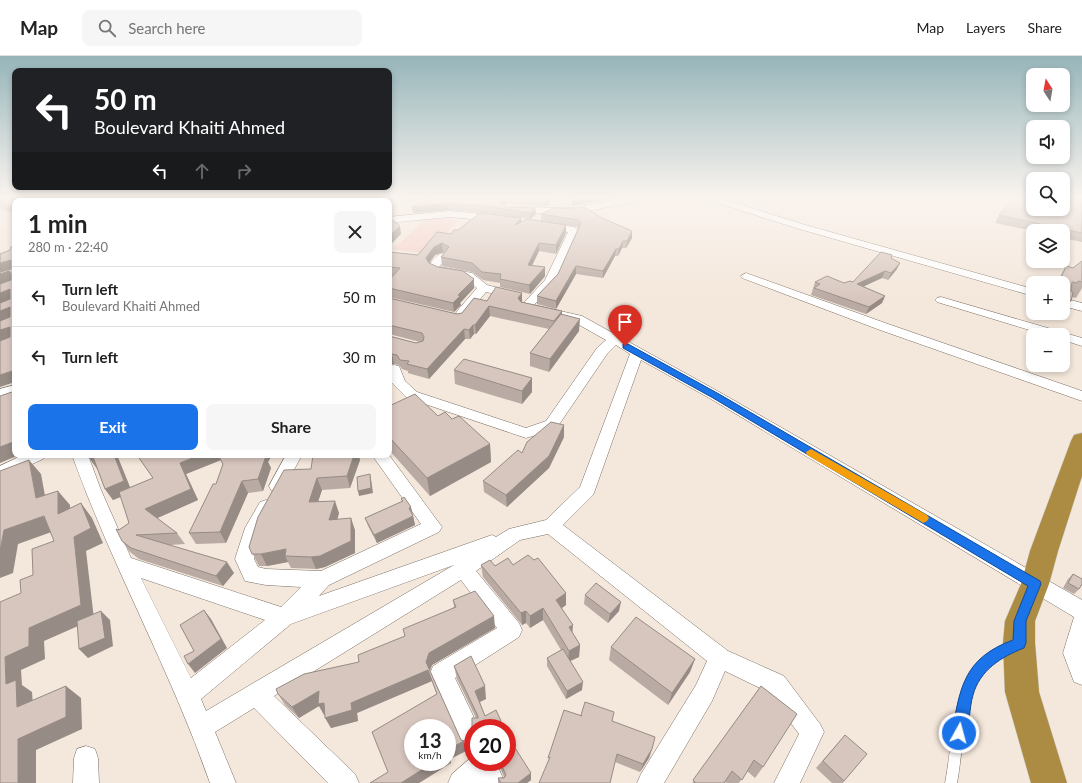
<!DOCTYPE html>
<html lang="en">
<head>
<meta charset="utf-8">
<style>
	:root { --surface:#fff; --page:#f6f6f6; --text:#222; --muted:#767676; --line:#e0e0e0; --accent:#1a73e8 }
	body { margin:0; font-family:Lato,sans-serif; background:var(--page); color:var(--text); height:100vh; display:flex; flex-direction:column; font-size:15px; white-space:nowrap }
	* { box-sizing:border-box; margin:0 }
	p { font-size:13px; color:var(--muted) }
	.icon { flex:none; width:22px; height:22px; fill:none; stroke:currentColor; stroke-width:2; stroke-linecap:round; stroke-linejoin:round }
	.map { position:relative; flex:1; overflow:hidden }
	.sheet { position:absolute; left:12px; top:142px; width:380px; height:260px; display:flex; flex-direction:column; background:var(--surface); border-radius:8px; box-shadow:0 2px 6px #0003 }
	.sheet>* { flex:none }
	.hud { position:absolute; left:12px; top:12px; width:380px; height:122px; border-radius:8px; box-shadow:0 2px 6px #0003; background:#202124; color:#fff; overflow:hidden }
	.needle { width:26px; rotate:349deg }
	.controls { position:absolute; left:1026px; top:12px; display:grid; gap:8px }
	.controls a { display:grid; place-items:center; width:44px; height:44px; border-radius:8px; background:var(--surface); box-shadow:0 2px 6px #0003; font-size:20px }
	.speed { position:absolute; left:404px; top:663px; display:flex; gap:8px; font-size:20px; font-weight:700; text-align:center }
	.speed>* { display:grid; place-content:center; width:52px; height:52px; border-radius:50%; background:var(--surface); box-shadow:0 2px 6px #0003; line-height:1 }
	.speed small { font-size:10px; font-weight:400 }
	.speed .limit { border:6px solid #d22; background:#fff; color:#111 }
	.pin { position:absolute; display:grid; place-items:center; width:34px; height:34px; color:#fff; margin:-41px -17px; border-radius:50% 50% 50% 0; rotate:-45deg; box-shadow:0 0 4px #0007 }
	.pin .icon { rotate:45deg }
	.me { position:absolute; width:44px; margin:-22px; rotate:7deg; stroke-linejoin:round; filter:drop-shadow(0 0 3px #0008) }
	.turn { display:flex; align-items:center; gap:14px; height:84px; padding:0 16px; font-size:18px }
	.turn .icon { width:52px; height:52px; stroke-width:2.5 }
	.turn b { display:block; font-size:28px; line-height:34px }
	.lanes { display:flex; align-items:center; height:38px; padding:0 16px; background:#0003; justify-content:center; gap:20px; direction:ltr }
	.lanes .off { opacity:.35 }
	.round { display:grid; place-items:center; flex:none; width:42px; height:42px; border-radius:8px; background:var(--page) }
	.head { display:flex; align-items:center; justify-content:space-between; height:68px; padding:0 16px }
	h1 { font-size:24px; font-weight:700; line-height:30px }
	.action { display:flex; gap:8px; margin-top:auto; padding:8px 16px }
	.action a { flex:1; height:46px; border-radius:8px; background:var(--accent); color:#fff; font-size:16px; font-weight:700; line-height:46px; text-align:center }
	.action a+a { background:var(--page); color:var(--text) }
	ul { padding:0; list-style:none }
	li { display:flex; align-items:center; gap:12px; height:60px; padding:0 16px; border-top:1px solid var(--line) }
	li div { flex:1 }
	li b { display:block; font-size:15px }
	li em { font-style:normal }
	header { display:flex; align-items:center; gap:24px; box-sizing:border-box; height:56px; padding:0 20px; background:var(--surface); border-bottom:1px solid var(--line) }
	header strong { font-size:19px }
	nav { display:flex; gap:22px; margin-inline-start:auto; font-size:14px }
	.search { width:280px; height:36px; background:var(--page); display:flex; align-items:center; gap:10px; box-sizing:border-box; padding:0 14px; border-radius:8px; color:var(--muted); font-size:15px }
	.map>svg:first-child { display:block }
	.green { fill:#f7cfc8 }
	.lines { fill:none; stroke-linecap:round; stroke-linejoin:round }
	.lane-casing { stroke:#7c7065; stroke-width:1 }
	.street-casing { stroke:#7c7065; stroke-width:1 }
	.highway-casing { stroke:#cbcac9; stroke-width:1 }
	.lane { fill:#fff; fill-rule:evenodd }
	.street { fill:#fff; fill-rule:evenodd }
	.highway { fill:#ab8c42; fill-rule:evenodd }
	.wall { fill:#b9aaa3 }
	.shaded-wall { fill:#968b85 }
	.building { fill:#d7c6be; stroke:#968b85 }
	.route { fill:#1a73e8; stroke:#114b97 }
	.slow { fill:#f59e0b }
</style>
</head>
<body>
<header>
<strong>Map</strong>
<div class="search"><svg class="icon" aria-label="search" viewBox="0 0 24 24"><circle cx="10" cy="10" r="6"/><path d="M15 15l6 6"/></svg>Search here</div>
<nav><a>Map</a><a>Layers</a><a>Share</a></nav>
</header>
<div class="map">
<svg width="1082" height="727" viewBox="0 0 1082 727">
	<rect width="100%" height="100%" fill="#f4e7db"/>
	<!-- green -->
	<path class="green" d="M428,161L458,165L426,198L393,193Z"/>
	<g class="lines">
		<defs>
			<path id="lane" d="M1011,586L1015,588L1016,591C1013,598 1002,600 996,604C992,607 986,613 983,617C964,641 963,696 957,727H945C953,687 952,623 989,597C996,593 1004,589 1011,586Z"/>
			<path id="street" d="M245,142H258L264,145H250Z
				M396,142H406L389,152V145Z
				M626,142H642L638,145L573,158L516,157L511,154L516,151L573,152Z
				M707,142H719L802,168L1033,233V240L796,172L708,144Z
				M449,155L495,159L500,162L495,165L449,161L389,167V161Z
				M547,167L574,171L579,174L556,225L534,249L582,260L721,337L1082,544V629L1074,626L1063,597L1074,561L711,343L641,304L595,434L593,439L563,469L728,595L784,620L820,668L824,676L800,727H774L799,678L768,636L725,615L712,645L664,727H637L641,718L696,629L707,605L548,478L520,484L476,515L519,567L522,574L519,581L455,622L479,672H473V697L465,693L430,618L433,610L497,572L461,524L274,640L355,718L359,727H328L254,652L215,676L236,727H210C171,615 112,511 72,399H88L101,434L131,502L281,551L301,531L266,529L245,525L235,503L245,472L260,446L266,444L272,446L275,451L263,473L254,503L258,511L266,513L321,515L421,468L372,399H389L442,471L439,476L329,529L319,540L492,479L496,481L509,473L546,464L580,431L630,298L616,289L607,298L556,373L526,382L407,342L392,327L389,318V310L394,309L399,310L405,325L417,336L526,372L546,365L597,292L606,284L574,266L522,254L520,251L545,224L568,176L544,172L542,170ZM454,509L206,655L201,643L291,568ZM141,522L265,564L191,622Z
				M443,197L448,200L439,211H440L472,217L487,229L518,237L520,239L518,241L514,242L486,236L466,260H458L456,257L458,254L477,232C473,229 469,224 464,222C453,217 436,222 428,211C431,206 437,198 443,197Z
				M746,217L888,268L1082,335V345L880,274L742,222L741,220Z
				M941,241L1082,282V290L1063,284V279H1046L937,246L935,244L937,242Z
				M1063,242L1082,247V255L1063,250Z
				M15,329V338L0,343V333Z
				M23,399H45L43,403L0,423V410Z
				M286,399H302L283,434L277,436L271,434L269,430Z
				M86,690L95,693L98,702L99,727H73L74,702L77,693Z
				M473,700V706H496L505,727H448L452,718Z"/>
			<path id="highway" d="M1082,377V420L1058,495L1049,528L1035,565V587L1039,636L1067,727H1031L1005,636L1003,587L1005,565L1021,528L1030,495L1071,385L1074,379Z"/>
		</defs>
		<!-- lane casing -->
		<use href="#lane" class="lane-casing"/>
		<!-- street casing -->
		<use href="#street" class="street-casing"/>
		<!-- highway casing -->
		<use href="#highway" class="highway-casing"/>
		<!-- lane -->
		<use href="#lane" class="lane"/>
		<!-- street -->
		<use href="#street" class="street"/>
		<!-- highway -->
		<use href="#highway" class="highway"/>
	</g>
	<!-- wall -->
	<path class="wall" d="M407,142H423L413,146L407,143Z
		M439,142H550V146L546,150L506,148L504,150L506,151L535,152L536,158L530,163L494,158L449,154L413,157L412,151Z
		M1012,142H1082V186L1063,182V175H1033L995,167L999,159L1014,142Z
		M0,144L253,145H15V158L2,153L0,150Z
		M554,152L632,182L626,192H622L618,200H615L603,222L576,218L556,253L537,248V240L558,218L578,172L577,171L541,165V158Z
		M521,166L566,177L556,198L539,195L532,209L545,220L530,238L500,231V227L483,224L472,216L442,210L441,201L444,197L443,196L435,199L429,207L474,232L460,247L461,249L454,256L389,241V224L393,220H389V196L418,199L451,178L458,174Z
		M891,202L897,213L888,224L882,222L863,230L885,240L882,247L866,258L811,239L815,226L844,227L853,226Z
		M1082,205V232L1076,242L1072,241L1071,245L1063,256V227H1056L1066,210L1073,212Z
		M389,242L457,258L462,257L487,245L522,246L562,255V258L579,275L549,316L530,310V297L549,273L490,260L476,278H474L470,283H465L429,323L408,317V315L402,313L399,309L394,308L389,309V280L416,287L420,286L389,278Z
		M1053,257H1062L1061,259Z
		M454,314L532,322V336L522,348L455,328Z
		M389,350L452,363L490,388L491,406L430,440L389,394Z
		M564,369V381L549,412L507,451L484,436L483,425L522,397Z
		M117,399L130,432L153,422L137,399H272L268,406L271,412L263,435L248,437L226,487L196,488L189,477L216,428L223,408L221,404L186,418L198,444L157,462L177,477L185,488L170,489L234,517L223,530L139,503L130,496L122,485L119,474L129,467L121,441L113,444L105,433L98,414L90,403Z
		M360,404L350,432L322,434L318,445L339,457L337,463L355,474V497L325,511L316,513L291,512L288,506L267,510H259L249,491L311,413Z
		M401,443L413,460L415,469L377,487L368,470L365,462L402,446Z
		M481,509L495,510L513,509L566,549L562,552L572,577L580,589L579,601L570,605L582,634L566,643L547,610V602L561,594L543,564L530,572L526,567L522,569L483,521Z
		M1073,518L1079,533L1074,538L1063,532L1068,523Z
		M585,539L619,555L608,567L584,548Z
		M453,544L495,572L432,609L430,615L466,695L450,703L451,707L419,727H370L388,716L437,639L432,625L357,657L358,665L331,672L325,658L319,650L299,662L285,649L278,638L359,606L405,580L454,551Z
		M611,591L695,603L690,616L668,649L609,604Z
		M454,610L486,643L480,646L485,660L501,665L476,662L457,623Z
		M761,630L763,711L755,722L747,715L739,727H727L725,726V727H692Z
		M581,659L612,665L652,693L649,702L640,716L615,706L581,660Z
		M845,679L844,725L843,727H832L816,712Z
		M498,706H507L531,724L527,727H498V722L504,721Z"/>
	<!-- shaded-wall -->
	<path class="shaded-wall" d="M413,142H423L413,146Z
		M506,142V148L500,152L499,146Z
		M546,142H550V146L546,150Z
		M579,142H615L572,150V143Z
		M448,147L449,154L413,157L412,151Z
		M535,152L536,158L530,163V157Z
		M521,162L522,171L515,169Z
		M566,169V177L556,198V189Z
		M400,170L401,178L389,190V180Z
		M632,175V182L626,192L627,185Z
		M623,185L622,192L618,200L619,193Z
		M442,187L443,196L435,199L427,210L426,202L434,191Z
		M539,187V195L528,218V209Z
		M616,193L615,200L603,222V215Z
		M11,204L15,212L0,217V207Z
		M900,207L897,213L888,224L891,217Z
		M576,210V218L556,253V245Z
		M545,211V220L530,238L529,229Z
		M9,215L15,224L0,229V218Z
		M885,215L882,222L854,235L857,228Z
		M474,223V232L460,247L461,249L454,256L453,247L458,239Z
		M10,233L15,242L0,248V237Z
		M522,237V246L518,251V242Z
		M885,240L882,247L866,258L869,251Z
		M489,250L490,260L476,278L475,269Z
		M10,251L15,259L0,266V255Z
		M562,255L561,265L554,275V265Z
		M580,263L579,275L549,316L550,303Z
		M473,269L474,278L470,283L469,274Z
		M10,271L15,280L0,285V274Z
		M464,273L465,283L429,323L427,313Z
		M392,298L394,308L389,309V299Z
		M15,314V326L0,331V319Z
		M532,322V336L522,348V335Z
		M564,369V381L549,412L507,451L506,439Z
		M13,386L15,389V399H19L0,407V391Z
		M490,388L491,406L430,440L427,422Z
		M114,399H117L132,436L113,444L105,433Z
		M200,399H219L221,404L186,418L198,444L153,464L145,453L180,407Z
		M261,399H272L268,406L271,412L263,435L258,423L261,401Z
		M354,399H359L360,404L350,432L347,420Z
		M93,401L98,414L90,403Z
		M29,404L41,418L48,456L36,442Z
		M370,418L371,423L373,437L359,440L358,435Z
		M317,422L322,434L314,458L309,446Z
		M242,425L248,437L226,487L220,476Z
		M58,435L70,449V472L58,458Z
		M335,445L339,457L334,476L329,464Z
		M81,447L92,462L103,487L86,495L94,563L44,585L45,603L21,614L22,629L32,636L34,663L17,651L6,628L5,601L29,572L74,481Z
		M411,451L413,459L409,452Z
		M44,460L57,474L18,488L13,517L0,522V495L4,474Z
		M413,460L415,469L377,487L374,479Z
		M351,462L355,474V497L325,511L316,513L311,501Z
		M286,493L285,500L288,506L267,510L261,498Z
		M227,506L234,517L223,530L216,520Z
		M566,537V549L556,556V544Z
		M621,546L619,555L608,567L610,558Z
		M543,552V564L530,572V560Z
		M204,554L211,563L227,592L195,617L188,608L221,583Z
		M101,555L110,564L113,590L88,602L79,593Z
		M526,555V567L522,569L521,557Z
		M494,560L495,572L432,609L429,616L432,625L357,657L358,665L331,672L325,662L351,647L426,606L429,597Z
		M573,569L572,581L569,571Z
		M580,589L579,601L568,606L569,595Z
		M695,603L690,616L668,649L672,637Z
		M583,626L582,634L566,643L567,635Z
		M66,630L81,642L82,673L36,694V727H18V683Z
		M485,630L486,643L477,647L475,635Z
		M319,635L330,657L324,659L319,650L299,662L292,651Z
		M501,665V672H487Z
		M464,685L466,695L450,703L451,707L419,727H401L434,706H447V694Z
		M652,693L649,702L640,716L643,708Z
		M531,717V724L527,727H518Z"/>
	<!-- building -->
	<path class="building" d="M8,142H252L247,144L255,145H15V152H14L0,146V144Z
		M439,142H547L546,143L506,142L499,146L506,151L535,152L530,157L494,151L448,147L412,151L422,145Z
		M1014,142H1033V153H1063V142H1082V177L999,159Z
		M584,151L602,162L632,175L627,185H623L619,193H616L603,215L576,210L556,245L537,240L558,218L581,167L578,164L541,158L554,152L573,153Z
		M480,157L521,162L515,169L527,163L566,169L556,189L539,187L528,209L545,211L529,229L500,223L501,218L482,216L472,207L441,201L449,191L442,187L434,191L426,202L429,207L438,211L463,215L474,223L458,239L460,240L453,247L389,232V224L400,212L389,211V196L418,199L437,176L451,178L454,174H458Z
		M389,161L400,170L389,180Z
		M15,189V314L0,319V285L10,281V271L0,274V265L10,261V251L0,255V247L10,243V233L0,237V228L11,224V217L9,215L0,218V216L11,213V204L0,207V198L10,194L11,191Z
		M881,196L892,199L891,202L900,207L891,217L885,215L857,228L885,240L869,251L814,232L820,228L815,226L827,220L844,227L850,225L853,226Z
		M1082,205V226L1078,225L1077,227L1072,226L1071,235L1073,237L1071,245L1063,242V227H1059L1066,210L1073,212Z
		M496,231L522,237L518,242L521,246L562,255L554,265L489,250L475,269H473L469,274L464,273L427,313L407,308L409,305L400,304L397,299L392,298L389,299V280L416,287L423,285L424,281L422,277L389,269V242L457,258L462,257L474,242L487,245Z
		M561,258L580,263L550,303L530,297Z
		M464,303L532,322L522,335L454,314Z
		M15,335V386H13L0,391V340Z
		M415,338L438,360L445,356L452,363L459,360L490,388L427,422L389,381V350Z
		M551,366L564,369L549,400L506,439L483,425L518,394L522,397L527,386Z
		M89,399H114L124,425L105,433L93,401L90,403Z
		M137,399H200L180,407L191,433L145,453L177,477L136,479L227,506L216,520L131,492L122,485L116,473L119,474L129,467L119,436L153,422Z
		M218,399H261V401L266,400L258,423L242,425L220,476L189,477L213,428H216L223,408Z
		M313,399H354L347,420L317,422L309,446L335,445L329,464L351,462V485L320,500L311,501L285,500L286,493L261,498H252L249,491L258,461L284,414L311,413Z
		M29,404L36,442L58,435V458L81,447L91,472L74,481L81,549L29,572V590L5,601L6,628L16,624L17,651L66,630V661L18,683V727H0V546L21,537L20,524L33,519L32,493L54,485L44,460L4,474L0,495V415Z
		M370,418L371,432L358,435L357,421Z
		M404,441L411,451L409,452L413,460L374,479L365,462L403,445L401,443Z
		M528,499L534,504L538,502L566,537L556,544L573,569L569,571L580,589L569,595L543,552L530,560L526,555L521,557L481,509L490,504L495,510L508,502L513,509Z
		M1073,518L1082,523V528L1079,533L1068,527Z
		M596,527L621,546L610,558L585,539Z
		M475,535L494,560L429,597L426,606L461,684L464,685L447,694V672H413V706H434L401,727H370L388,716L372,676L437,638L428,614L351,647L352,654L325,662L324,647L318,648L319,635L292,651L278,638L276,633L304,618L359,606L358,599L405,580L403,573L456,551L453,544Z
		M204,554L221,583L188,608L184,600L194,595L180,569Z
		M101,555L105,582L79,593L77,565Z
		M636,561L695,603L672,637L611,591Z
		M563,593L583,626L567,635L547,602Z
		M471,600L485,630L475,635L485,660L496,654L501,665L487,672H473V679H472V662H478V660L454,610Z
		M761,630L797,658L763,711L754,704L742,724L732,715L724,727H696L693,724Z
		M585,646L614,656L612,665L655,681L652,693L643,708L617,698L610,727H539L550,701L548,702L564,654L582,660L581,659Z
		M845,679L867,698L844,725L823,705Z
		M510,684L531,717L518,727H501L498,722H504L506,719L500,706H507V687Z"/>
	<!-- sky -->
	<linearGradient id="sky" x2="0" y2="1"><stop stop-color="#96b5ba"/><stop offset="0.58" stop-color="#faf4ef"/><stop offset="1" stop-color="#faf4ef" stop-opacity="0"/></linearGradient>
	<rect width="1082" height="244" fill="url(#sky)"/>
	<!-- route -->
	<path class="route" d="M623,288H628L719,338L1040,525L1041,528L1026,565V587L1024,592C1001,601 980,614 973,639C969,653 970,669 965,683L959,685L954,683L952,677C960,631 964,602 1013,584L1014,565L1028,530L713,342L623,292Z"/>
	<!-- slow -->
	<path class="slow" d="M811,393L927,459L929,462L927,465L923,467L920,465L807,399L806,396Z"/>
</svg>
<div class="controls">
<a><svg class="needle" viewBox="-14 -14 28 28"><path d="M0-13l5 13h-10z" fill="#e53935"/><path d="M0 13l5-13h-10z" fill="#767676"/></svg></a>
<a><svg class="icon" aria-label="sound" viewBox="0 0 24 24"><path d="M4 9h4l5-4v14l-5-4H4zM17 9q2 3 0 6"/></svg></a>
<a><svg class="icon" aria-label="search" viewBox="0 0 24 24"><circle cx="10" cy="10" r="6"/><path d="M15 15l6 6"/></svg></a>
<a><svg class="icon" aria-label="layers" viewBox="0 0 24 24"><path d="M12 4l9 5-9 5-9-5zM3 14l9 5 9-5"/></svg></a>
<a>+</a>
<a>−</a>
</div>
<div class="speed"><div>13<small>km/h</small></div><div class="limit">20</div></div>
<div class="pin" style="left:625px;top:290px;background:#d93025"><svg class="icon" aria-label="arrive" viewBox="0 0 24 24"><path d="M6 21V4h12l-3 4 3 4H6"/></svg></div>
<svg class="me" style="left:959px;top:677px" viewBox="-20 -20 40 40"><circle r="17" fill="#1a73e8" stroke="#fff" stroke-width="3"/><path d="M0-11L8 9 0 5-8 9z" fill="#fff"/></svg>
<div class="hud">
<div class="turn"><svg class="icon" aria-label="left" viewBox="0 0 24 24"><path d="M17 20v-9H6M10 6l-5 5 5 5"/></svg><div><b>50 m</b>Boulevard Khaiti Ahmed</div></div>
<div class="lanes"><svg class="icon" aria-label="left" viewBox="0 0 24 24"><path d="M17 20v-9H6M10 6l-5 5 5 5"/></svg><svg class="icon off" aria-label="ahead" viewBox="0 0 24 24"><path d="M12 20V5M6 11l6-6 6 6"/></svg><svg class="icon off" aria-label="right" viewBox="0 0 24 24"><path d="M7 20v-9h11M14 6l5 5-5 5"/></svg></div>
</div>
<section class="sheet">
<div class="head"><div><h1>1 min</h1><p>280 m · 22:40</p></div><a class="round"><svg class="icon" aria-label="close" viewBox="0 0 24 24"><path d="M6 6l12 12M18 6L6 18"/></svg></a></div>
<ul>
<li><svg class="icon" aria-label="left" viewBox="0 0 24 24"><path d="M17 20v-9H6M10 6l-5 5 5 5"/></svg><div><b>Turn left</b><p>Boulevard Khaiti Ahmed</p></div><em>50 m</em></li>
<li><svg class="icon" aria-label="left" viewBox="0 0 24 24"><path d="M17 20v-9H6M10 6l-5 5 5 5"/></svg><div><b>Turn left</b></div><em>30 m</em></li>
</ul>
<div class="action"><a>Exit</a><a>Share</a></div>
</section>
</div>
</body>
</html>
